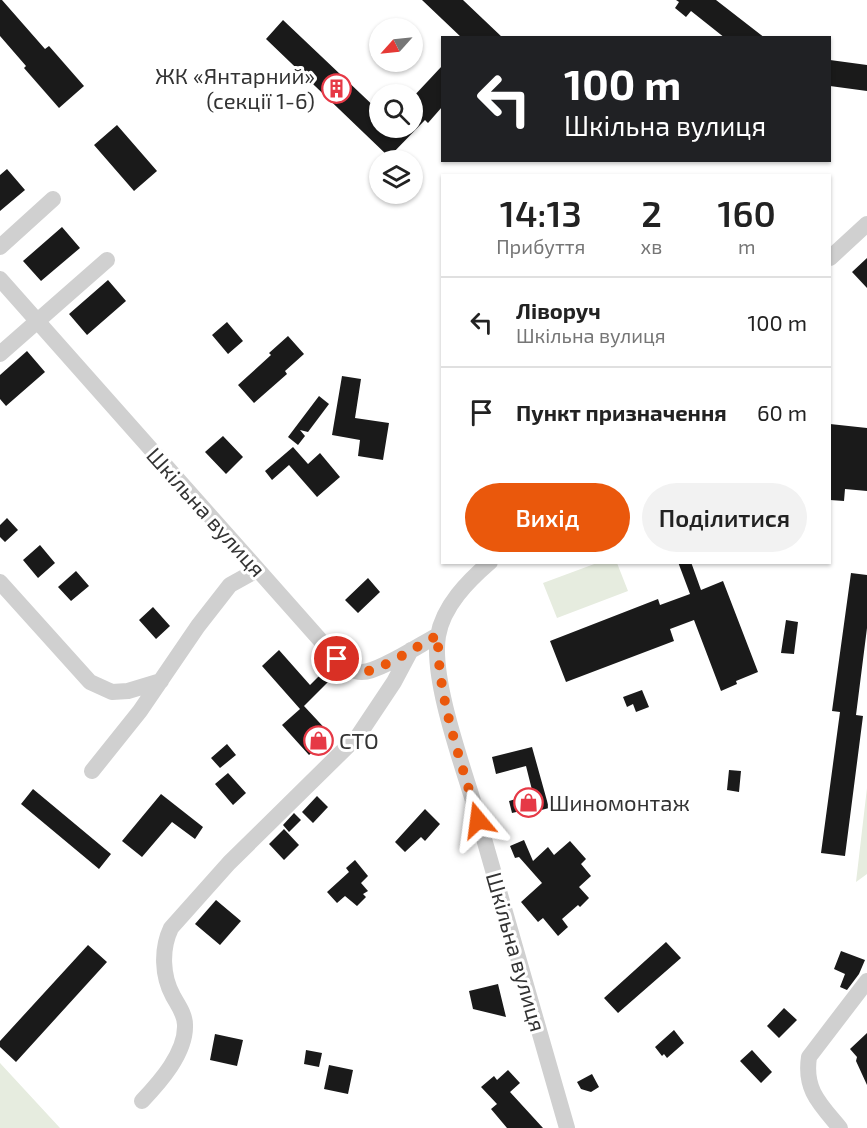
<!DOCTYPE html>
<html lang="uk">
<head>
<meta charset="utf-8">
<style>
	:root { --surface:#fff; --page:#f2f2f2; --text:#222; --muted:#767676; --line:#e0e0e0; --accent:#ea580c }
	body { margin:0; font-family:"Exo 2",sans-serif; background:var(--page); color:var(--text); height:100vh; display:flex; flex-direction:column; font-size:22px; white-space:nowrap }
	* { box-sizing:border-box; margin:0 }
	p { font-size:20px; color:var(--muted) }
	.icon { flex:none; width:33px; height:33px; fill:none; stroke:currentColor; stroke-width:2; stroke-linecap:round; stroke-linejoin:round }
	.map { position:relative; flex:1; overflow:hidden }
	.side { position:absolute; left:441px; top:174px; width:390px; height:390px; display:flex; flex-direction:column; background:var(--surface); border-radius:0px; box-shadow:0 2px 4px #0004 }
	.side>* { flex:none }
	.guide { position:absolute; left:441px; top:36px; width:390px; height:126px; border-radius:0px; box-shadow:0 2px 4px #0004; background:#202124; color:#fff; overflow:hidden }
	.needle { width:39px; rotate:243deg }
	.fabs { position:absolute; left:369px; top:18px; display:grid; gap:12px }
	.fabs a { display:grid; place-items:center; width:54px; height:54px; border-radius:50%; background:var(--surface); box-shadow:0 2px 4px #0004; font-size:30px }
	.pin { position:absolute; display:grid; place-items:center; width:51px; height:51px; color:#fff; margin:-26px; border:3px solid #fff; border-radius:50%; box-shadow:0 2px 6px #0007 }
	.me { position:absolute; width:66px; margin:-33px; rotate:344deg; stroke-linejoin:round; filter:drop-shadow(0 0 4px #0008) }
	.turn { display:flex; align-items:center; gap:21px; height:126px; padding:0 24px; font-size:27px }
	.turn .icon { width:78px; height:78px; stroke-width:2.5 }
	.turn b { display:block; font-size:42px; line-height:51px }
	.eta { display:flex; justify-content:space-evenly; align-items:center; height:102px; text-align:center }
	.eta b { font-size:36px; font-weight:600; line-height:42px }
	.primary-button { display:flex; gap:12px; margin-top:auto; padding:12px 24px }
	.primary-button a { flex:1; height:69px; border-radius:36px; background:var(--accent); color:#fff; font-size:24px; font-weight:600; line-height:69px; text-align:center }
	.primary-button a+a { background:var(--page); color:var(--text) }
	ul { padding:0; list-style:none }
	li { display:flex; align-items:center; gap:18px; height:90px; padding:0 24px; border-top:2px solid var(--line) }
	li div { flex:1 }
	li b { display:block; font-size:22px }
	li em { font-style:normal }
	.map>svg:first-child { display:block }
	.green { fill:#e6ecdf }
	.building { fill:#1a1a1a }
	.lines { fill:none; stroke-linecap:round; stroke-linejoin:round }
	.minor { stroke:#d0d0d0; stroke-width:16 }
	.route { stroke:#ea580c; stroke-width:10; stroke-dasharray:0 18 }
	.labels { text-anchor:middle; stroke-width:6; stroke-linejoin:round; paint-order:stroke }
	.poi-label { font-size:22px; fill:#333; stroke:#fff; text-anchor:start }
	.street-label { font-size:22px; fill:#333; stroke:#fff }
</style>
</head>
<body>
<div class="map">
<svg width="867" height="1128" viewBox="0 0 867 1128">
	<rect width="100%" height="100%" fill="#fff"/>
	<!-- green -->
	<path class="green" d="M597,563H617L628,591L557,618L543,583Z
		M867,788V874L856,882Z
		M0,1063L60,1128H0Z"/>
	<!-- building -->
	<path class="building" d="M0,0H2L45,49L49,46L84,86L59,108L24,68L26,66L0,36Z
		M422,0H463L503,38H462Z
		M676,0H716L765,38H725L691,11L686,17L675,8L679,2Z
		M283,20L380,112V128H412V98L442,66V107L428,123L425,120L389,157L266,39Z
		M830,60L867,65V91L830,86Z
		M117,125L157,171L134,191L94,145Z
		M7,169L25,190L0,211V175Z
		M62,227L80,248L41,281L23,261Z
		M867,258V288L852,272Z
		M108,280L126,301L87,335L69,314Z
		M227,322L243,341L228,354L212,335Z
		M288,336L304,354L285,371L287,374L254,403L238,385L271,355L269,353Z
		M27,351L45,372L6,406L0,399V375Z
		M342,376L361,379L355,418L389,423L383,460L358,456L360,440L332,435Z
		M319,396L329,404L308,432L300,430L305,436L298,445L288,437Z
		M830,424L867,428V491L845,489L844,501L830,500Z
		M223,436L243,457L226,474L205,452Z
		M293,447L308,464L320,453L340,477L317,497L289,465L272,480L265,471Z
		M7,518L18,530L5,542L0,537V525Z
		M40,545L55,563L38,578L23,560Z
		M678,562H691L701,590L723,581L758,672L736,681L737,684L721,691L694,620L670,629L674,641L566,682L550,641L658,599L660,605L690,594Z
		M76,571L89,586L71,601L58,587Z
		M851,573L867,575V628L856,715L863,716L845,856L821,853L840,712L832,711Z
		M368,578L380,592L358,613L345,600Z
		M153,607L170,626L156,639L139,620Z
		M786,620L798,622L794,654L781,653Z
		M279,650L310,685L322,673L329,681L304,706L331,735L309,755L282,725L300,709L262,666Z
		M642,690L649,707L636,712L633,704L627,707L623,697Z
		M227,744L236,755L220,768L211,758Z
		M532,747L549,808L530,813L529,809L512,813L509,801L533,794L526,766L496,774L492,757Z
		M729,770L741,771L739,792L727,790Z
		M228,773L246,793L233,805L215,784Z
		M33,789L111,854L99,869L21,804Z
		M161,794L203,827L195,839L172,822L142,857L122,841Z
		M317,796L328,807L313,823L302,812Z
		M425,809L440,824L425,841L421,837L405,852L395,842Z
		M294,813L301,820L289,832L283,825Z
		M284,829L299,845L284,860L269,844Z
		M524,840L533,861L548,847L554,855L570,841L586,859L581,864L591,876L579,887L589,898L580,907L578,905L562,919L568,927L558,936L543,918L538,922L521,902L542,883L519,857L515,858L510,846Z
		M355,860L368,876L361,883L368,891L363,894L366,897L357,906L345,896L337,903L327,892L349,872L346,868Z
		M216,900L241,921L220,945L195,924Z
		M666,942L681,958L618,1013L604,998Z
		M88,945L107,962L16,1062L0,1047V1041Z
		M841,951L865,960L859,974L847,990L840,987L845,974L834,969Z
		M498,984L506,1017L473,1009L469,991Z
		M784,1008L797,1020L779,1038L767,1026Z
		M674,1030L684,1043L667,1058L664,1054L662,1056L655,1047Z
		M867,1033V1085L856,1061L857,1057L850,1049Z
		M215,1034L243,1040L237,1066L210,1060Z
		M306,1050L322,1053L319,1067L304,1064Z
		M752,1050L772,1072L761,1083L740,1061Z
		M329,1065L353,1070L348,1094L324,1089Z
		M508,1070L520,1083L510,1092L543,1128H507L491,1109L497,1104L481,1087L494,1076L497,1080Z
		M592,1074L599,1087L591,1092L581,1089L577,1082Z"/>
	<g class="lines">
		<!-- minor -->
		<path class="minor" d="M0,247L53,199
			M830,258L867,224
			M0,279L337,659C344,665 352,672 362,672C379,672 421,644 438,635
			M0,354L107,260
			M490,562C468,581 443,606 438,636C431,678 461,761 474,804C505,912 536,1020 567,1128
			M0,582L90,682L112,692L128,691L161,681
			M92,771L140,711L198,626L230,585L257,570
			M142,1101C160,1082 186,1053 185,1025C185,1014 178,1005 173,996C162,976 161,949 171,928L229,863L358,736L394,682L411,650
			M840,1128C820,1104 804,1090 809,1057L867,981"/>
	</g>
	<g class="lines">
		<!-- route -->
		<path class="route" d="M337,659C344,665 352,672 362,672C379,672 421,644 438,635C437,698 461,760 478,820"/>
	</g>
	<!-- icons -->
	<defs>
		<symbol id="building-ring" viewBox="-11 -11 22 22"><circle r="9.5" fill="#fff" stroke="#e63946" stroke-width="1.5"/><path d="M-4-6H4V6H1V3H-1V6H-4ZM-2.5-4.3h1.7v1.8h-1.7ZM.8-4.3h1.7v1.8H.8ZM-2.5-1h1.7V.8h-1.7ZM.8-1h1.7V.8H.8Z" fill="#e63946"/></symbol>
		<symbol id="shop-ring" viewBox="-11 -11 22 22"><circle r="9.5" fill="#fff" stroke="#e63946" stroke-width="1.5"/><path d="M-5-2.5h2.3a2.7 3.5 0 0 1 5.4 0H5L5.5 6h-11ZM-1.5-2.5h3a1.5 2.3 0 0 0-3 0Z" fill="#e63946"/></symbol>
	</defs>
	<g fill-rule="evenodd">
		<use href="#building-ring" x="320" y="72" width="33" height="33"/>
		<use href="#shop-ring" x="302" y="724" width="33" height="33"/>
		<use href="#shop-ring" x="512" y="786" width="33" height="33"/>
	</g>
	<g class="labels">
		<!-- poi labels -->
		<g class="poi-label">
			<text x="315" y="84" text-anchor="end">ЖК «Янтарний»<tspan x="315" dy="25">(секції 1-6)</tspan></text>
			<text x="339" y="749">СТО</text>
			<text x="549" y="811">Шиномонтаж</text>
		</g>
		<!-- street labels -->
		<g class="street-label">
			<text transform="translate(206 512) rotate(48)" y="8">Шкільна вулиця</text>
			<text transform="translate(516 952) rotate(74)" y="8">Шкільна вулиця</text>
		</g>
	</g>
</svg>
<div class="fabs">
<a><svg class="needle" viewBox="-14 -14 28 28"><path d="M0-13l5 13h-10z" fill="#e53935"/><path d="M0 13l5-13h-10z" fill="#767676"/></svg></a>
<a><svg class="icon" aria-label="search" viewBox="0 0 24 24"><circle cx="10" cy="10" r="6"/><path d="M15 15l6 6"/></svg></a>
<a><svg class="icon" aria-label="layers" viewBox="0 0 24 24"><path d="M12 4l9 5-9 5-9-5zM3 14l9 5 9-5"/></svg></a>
</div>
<div class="pin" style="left:337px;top:659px;background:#d93025"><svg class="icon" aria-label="arrive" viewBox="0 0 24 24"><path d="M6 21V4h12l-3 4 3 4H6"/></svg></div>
<svg class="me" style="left:478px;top:820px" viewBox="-20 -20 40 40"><path d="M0-17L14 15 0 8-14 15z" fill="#ea580c" stroke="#fff" stroke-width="4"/></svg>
<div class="guide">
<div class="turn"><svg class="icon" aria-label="left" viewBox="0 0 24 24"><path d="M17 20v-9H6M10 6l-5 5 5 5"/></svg><div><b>100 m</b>Шкільна вулиця</div></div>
</div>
<section class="side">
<div class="eta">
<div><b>14:13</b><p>Прибуття</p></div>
<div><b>2</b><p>хв</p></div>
<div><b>160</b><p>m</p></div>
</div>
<ul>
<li><svg class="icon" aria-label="left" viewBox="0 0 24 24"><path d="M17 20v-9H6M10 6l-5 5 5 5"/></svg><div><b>Ліворуч</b><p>Шкільна вулиця</p></div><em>100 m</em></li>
<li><svg class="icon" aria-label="arrive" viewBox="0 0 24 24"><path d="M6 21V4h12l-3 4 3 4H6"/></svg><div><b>Пункт призначення</b></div><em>60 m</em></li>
</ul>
<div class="primary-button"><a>Вихід</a><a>Поділитися</a></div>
</section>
</div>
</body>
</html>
